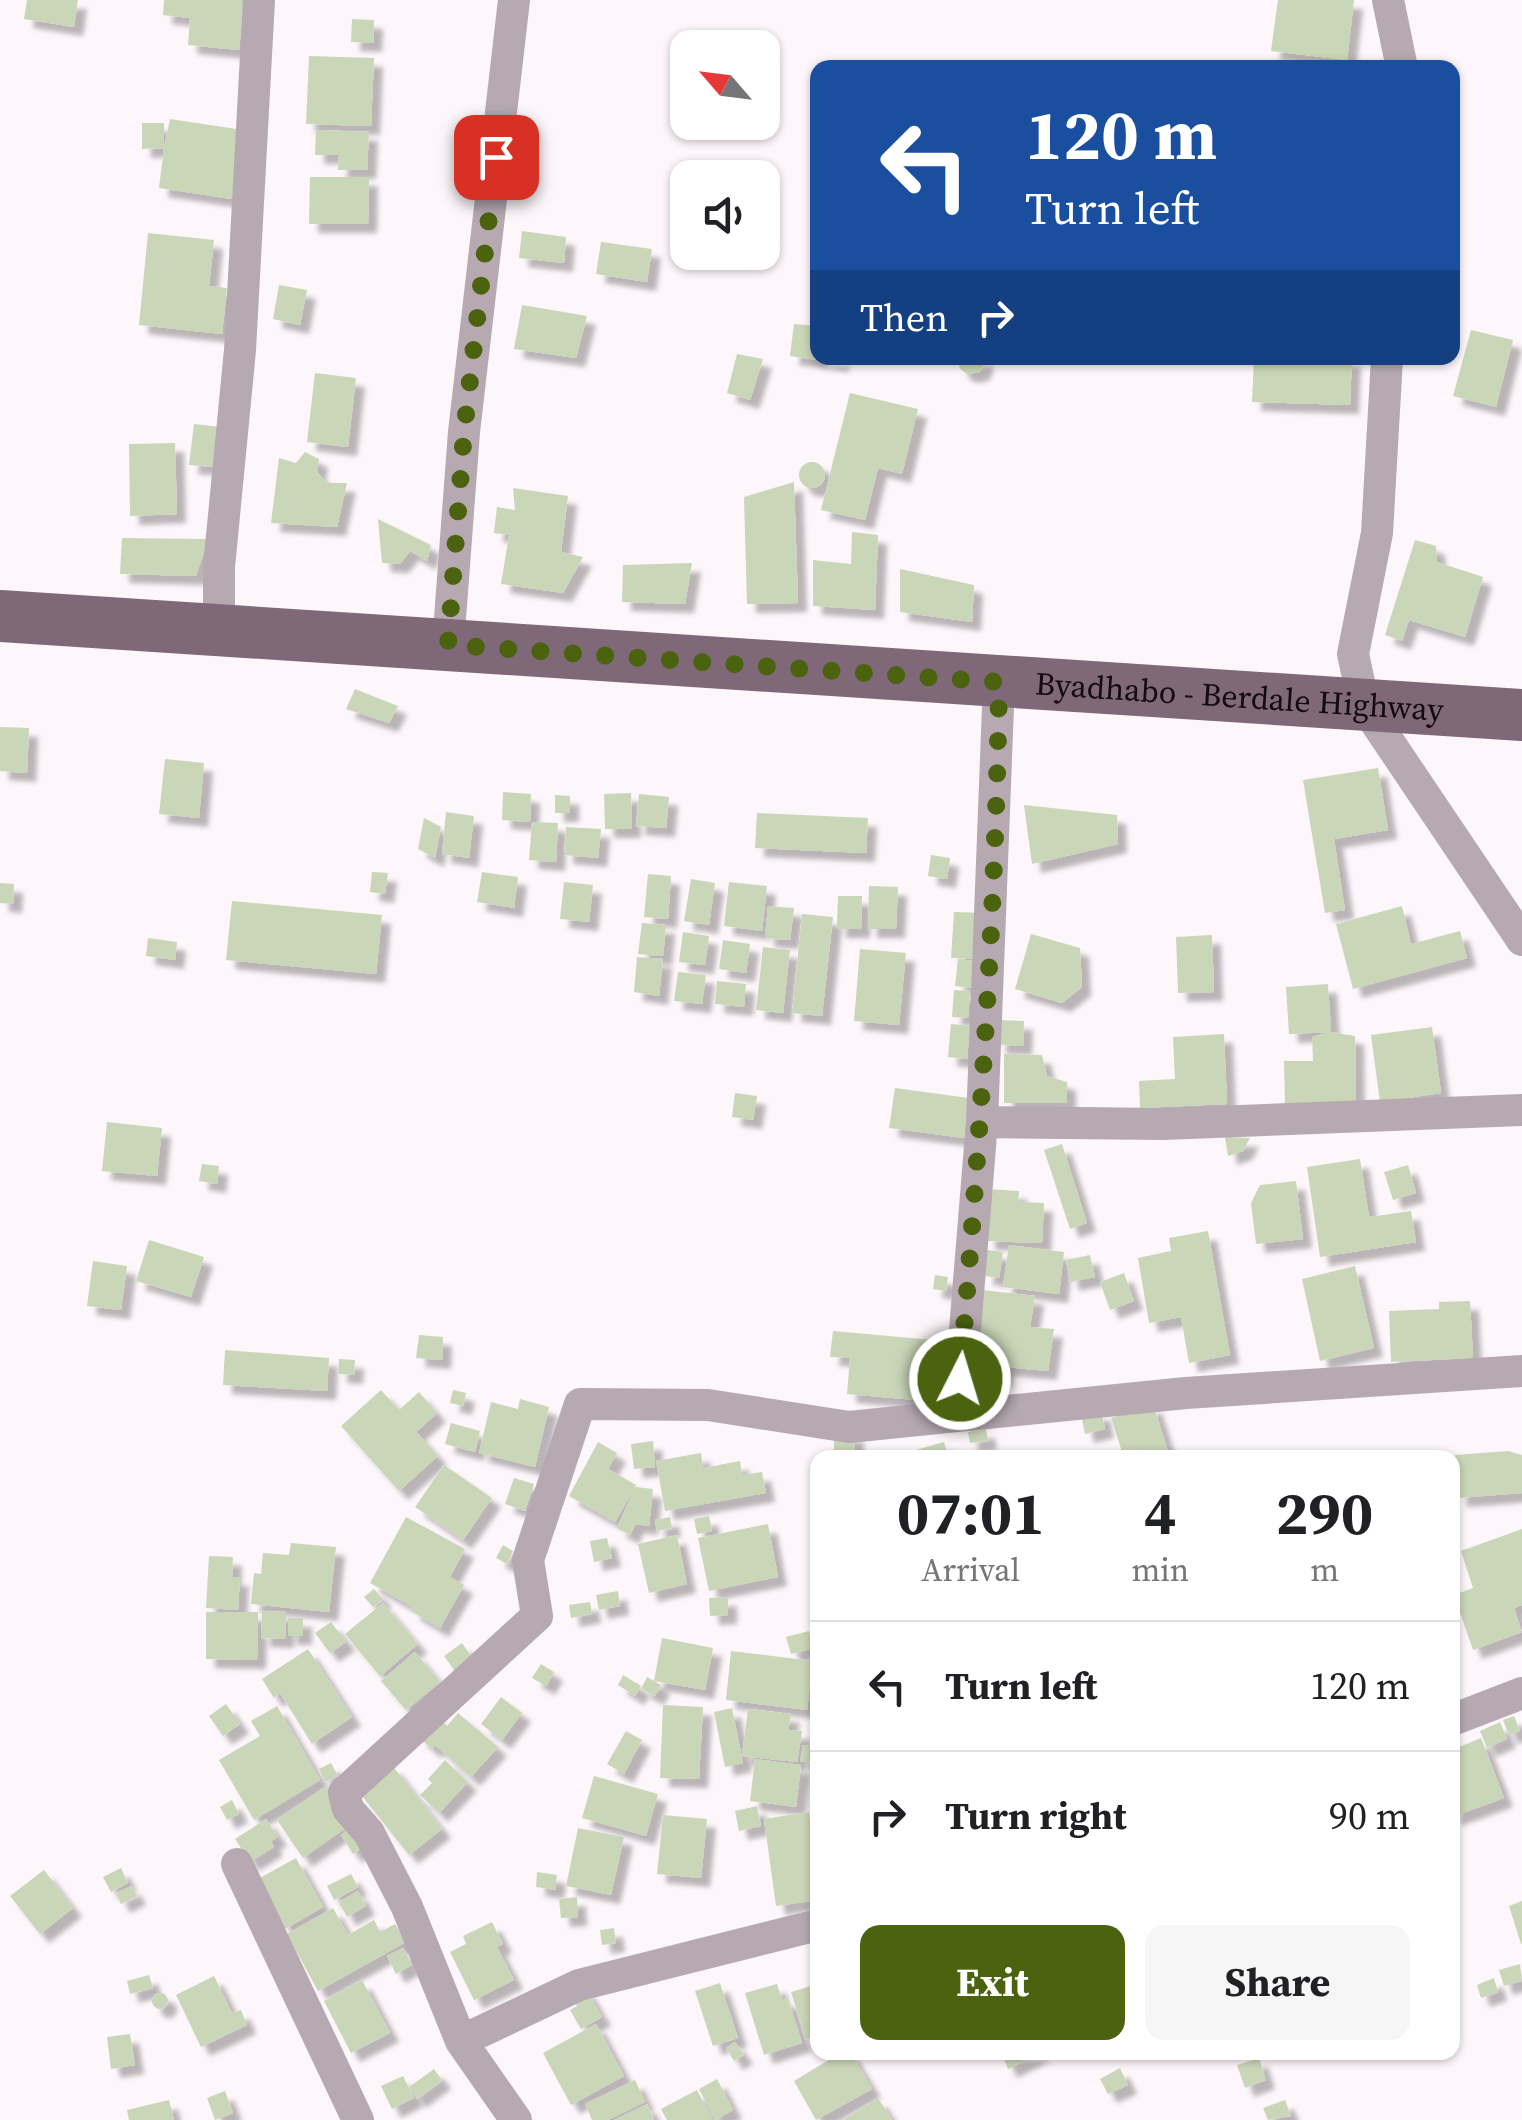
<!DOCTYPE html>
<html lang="en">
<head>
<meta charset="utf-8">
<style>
	:root { --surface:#fff; --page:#f6f6f6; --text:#202124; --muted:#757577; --line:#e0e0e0; --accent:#4b620f }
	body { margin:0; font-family:"Source Serif 4",serif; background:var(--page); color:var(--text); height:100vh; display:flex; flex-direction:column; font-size:38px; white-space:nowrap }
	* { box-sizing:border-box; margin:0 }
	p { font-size:32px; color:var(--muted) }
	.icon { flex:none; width:55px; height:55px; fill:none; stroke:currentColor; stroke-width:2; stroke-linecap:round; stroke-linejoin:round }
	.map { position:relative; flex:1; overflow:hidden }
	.sheet { position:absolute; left:810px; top:1450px; width:650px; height:610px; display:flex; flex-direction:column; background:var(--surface); border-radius:20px; box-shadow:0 2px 8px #0004 }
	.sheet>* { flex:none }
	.hud { position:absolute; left:810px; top:60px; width:650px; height:305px; border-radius:20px; box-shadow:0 2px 8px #0004; background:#1a4fa0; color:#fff; overflow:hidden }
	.needle { width:65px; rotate:298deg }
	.fabs { position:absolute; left:670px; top:30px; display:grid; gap:20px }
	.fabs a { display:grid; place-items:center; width:110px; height:110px; border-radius:20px; background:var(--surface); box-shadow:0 2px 8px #0004; font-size:50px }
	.pin { position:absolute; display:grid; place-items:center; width:85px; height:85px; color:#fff; margin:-42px; border-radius:20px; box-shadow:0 5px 15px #0006 }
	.me { position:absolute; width:110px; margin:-55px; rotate:5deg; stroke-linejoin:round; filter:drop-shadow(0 0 8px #0008) }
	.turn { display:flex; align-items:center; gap:35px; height:210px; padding:0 50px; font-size:45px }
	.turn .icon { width:130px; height:130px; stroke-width:2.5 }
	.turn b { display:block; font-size:70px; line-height:85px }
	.then { display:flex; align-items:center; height:95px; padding:0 50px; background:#0003; gap:20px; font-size:38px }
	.eta { display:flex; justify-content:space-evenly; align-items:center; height:170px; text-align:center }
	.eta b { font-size:60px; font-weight:700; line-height:70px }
	.primary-button { display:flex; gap:20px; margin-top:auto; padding:20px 50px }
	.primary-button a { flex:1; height:115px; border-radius:20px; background:var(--accent); color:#fff; font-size:40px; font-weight:700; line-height:115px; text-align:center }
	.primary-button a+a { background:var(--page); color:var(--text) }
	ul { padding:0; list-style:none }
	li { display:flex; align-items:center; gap:30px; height:130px; padding:0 50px; border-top:2px solid var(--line) }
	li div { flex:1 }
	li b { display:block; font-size:38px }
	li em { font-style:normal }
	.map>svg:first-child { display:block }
	.building { fill:#cad6b8; filter:url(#shadow) }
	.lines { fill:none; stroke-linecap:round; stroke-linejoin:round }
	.street { stroke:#b6a9b2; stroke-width:32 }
	.primary { stroke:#7f6877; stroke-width:52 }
	.route { stroke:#4b620f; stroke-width:18; stroke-dasharray:0 32.4 }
	.labels { text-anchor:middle; stroke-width:9; stroke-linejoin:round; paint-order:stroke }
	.street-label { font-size:32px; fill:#140a11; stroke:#fff }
</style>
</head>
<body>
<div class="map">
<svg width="1522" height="2120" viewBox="0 0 1522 2120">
	<defs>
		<filter id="shadow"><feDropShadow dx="9" dy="9" stdDeviation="2.5" flood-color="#0004"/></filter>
	</defs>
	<rect width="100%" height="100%" fill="#fdf6fa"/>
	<!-- building -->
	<path class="building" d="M27,0H78L74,27L24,19Z
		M164,0H244L239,50L188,45L190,18L163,15Z
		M1278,0H1354L1347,60L1271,51Z
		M352,19L374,20L373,43L351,42Z
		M309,56L374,58L371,126L306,124Z
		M170,119L243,130L232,199L159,188L164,148L142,149V123H164V148Z
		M316,130L369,132L367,170H338L339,155H315Z
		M310,177H369L368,224H309Z
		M522,231L566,237L564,263L519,258Z
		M148,233L214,240L209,286L227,288L222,334L139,325Z
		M601,242L652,249L647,282L596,274Z
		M279,285L307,290L300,325L273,319Z
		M522,305L587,316L576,358L514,349Z
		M794,324L818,326V358H840V363L790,356Z
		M1471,330L1513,340L1496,407L1453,396Z
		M737,354L763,359L750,400L727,393Z
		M958,358H984V364L980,372L967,374L960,369Z
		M1254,358H1352L1350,405L1252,402Z
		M315,373L356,378L348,447L307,442Z
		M850,393L918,409L902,474L878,468L865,520L821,510Z
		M194,424L221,427L216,467L189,465Z
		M175,443L177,514L130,516L129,444Z
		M305,452L319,459L317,472L327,483H347L337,527L271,523L279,458L296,463Z
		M799 475a13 13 0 1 1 26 0a13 13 0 1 1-26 0Z
		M794,482L798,603L747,604L744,497Z
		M513,488L568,496L561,552L583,557L563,593L501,584L509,535L494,533L497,507L515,510Z
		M378,519L431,545L427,561L410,551L400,564L382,563Z
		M852,532L878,535L875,610L813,606V560L851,564Z
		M122,538L208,539L196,576L120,574Z
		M1415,540L1436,546L1437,562L1483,577L1465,637L1409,620L1402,641L1385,635Z
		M692,563L685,604L622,602L623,565Z
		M900,569L974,585L972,622L900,612Z
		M355,689L398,706L389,723L346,709Z
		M0,727L29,728L27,773L0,771Z
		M165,759L204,763L199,818L159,814Z
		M1378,768L1388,830L1334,839L1345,910L1325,913L1303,780Z
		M503,792L531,794L530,822L502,820Z
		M631,793L632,829H605L604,794Z
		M639,794L669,797L666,828L636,826Z
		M555,795L570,796V813H555Z
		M1024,805L1117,815L1118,844L1032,864Z
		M446,812L474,816L469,858L442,854Z
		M757,813L868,818L866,853L755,848Z
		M424,818L441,827L435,858L418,849Z
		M532,822L558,823L556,862L529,860Z
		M566,827L601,829L598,858L564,855Z
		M931,855L950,858L947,879L928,876Z
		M372,872L388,873L385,894L370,892Z
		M482,872L518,877L514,908L477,902Z
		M648,874L671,876L668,919L644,917Z
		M691,879L715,883L709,925L684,921Z
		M564,882L593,885L589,922L560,919Z
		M729,882L767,886L762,931L724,926Z
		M0,883L14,884L13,904L0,903Z
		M869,886L898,887L896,929H868Z
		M838,896H862L861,929H837Z
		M232,901L382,915L376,974L226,960Z
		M768,906L794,908L790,940L765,938Z
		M1402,906L1411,944L1460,931L1467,958L1353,989L1336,924Z
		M954,912L987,913L984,959L951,958Z
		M802,914L833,917L822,1016L792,1013Z
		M642,923L666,925L663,956L638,954Z
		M683,932L709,936L705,965L679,962Z
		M1031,934L1080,948L1082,987L1062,1003L1015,989Z
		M1212,935L1214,992L1178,993L1176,937Z
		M148,938L177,942L175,960L146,956Z
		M723,940L750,944L746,973L719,969Z
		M763,947L790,950L783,1013L756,1010Z
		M860,949L906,953L899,1025L854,1021Z
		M637,957L663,959L659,996L634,992Z
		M958,959L974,961L971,988L955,986Z
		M678,972L706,975L702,1004L674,1001Z
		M717,981L746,984L744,1007L715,1004Z
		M1328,984L1331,1032L1355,1036L1356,1103L1285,1105L1284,1061H1313L1312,1037L1331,1032L1289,1034L1286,987Z
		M954,990L970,991L968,1018L952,1017Z
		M998,1020L1024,1021L1023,1046L997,1045Z
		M951,1024L970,1026L967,1059L948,1057Z
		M1432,1027L1441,1093L1380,1102L1371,1035Z
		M1224,1034L1227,1104L1140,1108L1139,1081L1175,1079L1173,1037Z
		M1004,1054L1042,1055L1047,1076L1067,1082V1103H1004Z
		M895,1088L969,1098L964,1138L889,1128Z
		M735,1093L757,1096L753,1120L732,1117Z
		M107,1122L162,1128L157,1176L102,1171Z
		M1225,1137L1250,1138L1243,1151L1228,1156Z
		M1062,1144L1087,1223L1070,1229L1044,1150Z
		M1360,1159L1369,1217L1411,1211L1416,1242L1320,1257L1307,1167Z
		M202,1164L219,1166L217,1184L199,1181Z
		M1408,1165L1416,1193L1393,1200L1384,1172Z
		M1296,1181L1303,1239L1256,1244L1251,1203L1260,1185Z
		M988,1189L1019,1191L1018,1202L1044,1203L1042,1243L986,1241Z
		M1208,1231L1230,1355L1189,1363L1181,1317L1149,1323L1138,1258L1171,1251L1169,1238Z
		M149,1240L204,1257L191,1297L136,1281Z
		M1009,1245L1064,1252L1059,1294L1003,1287Z
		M987,1250L1003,1252L999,1278L984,1276Z
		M1090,1255L1095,1277L1070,1282L1066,1260Z
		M93,1261L127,1266L121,1310L87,1306Z
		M1355,1266L1374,1348L1320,1361L1302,1279Z
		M1124,1273L1134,1301L1110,1310L1100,1282Z
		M935,1275L948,1277L946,1291L933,1289Z
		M982,1290L1035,1296L1030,1327L1054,1329L1048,1371L1004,1367L1003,1378L972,1374Z
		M1470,1301L1473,1358L1391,1362L1389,1311L1439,1309V1302Z
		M833,1331L933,1340L927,1401L847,1394L850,1358L830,1357Z
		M419,1335L443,1337L442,1360L416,1358Z
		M225,1350L329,1358L327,1391L223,1385Z
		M339,1359L355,1360L354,1375L338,1374Z
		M381,1390L399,1410L419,1392L437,1413L416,1432L438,1456L399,1491L341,1426Z
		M453,1390L466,1393L463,1406L450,1403Z
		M520,1399L549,1407L535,1467L479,1453L491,1402L518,1409Z
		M1153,1404L1168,1451L1124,1458L1111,1418Z
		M1101,1411L1105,1429L1085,1434L1081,1415Z
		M451,1423L480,1431L475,1452L445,1444Z
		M986,1429L988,1441L970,1443L968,1432Z
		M834,1433H855V1450L834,1451Z
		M653,1441L655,1467L634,1469L631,1444Z
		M598,1442L617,1453L608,1469L636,1485L615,1522L569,1496Z
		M944,1442L949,1458H906L905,1453Z
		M1508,1451L1522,1455V1493L1458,1498L1455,1455Z
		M701,1453L703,1468L740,1461L742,1475L762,1472L766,1493L665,1511L656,1461Z
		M444,1465L492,1498L463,1540L415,1507Z
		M514,1478L534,1484L525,1511L505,1504Z
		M635,1487L653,1489L649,1526L635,1524L630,1535L617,1528Z
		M709,1516L712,1531L697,1534L694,1519Z
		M406,1517L465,1549L450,1577L464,1585L440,1628L411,1611L413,1607L370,1583Z
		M670,1517L672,1528L657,1531L655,1520Z
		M768,1524L778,1577L709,1591L698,1538Z
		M1522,1529V1605L1514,1608L1522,1632L1473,1650L1454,1595L1473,1588L1461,1551Z
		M677,1535L687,1584L649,1593L638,1544Z
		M607,1538L612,1558L594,1562L590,1541Z
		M291,1543L336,1547L329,1612L251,1604L254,1573L261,1574L263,1553L289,1555Z
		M503,1545L513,1551L507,1564L496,1558Z
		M209,1556L233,1557L232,1577H240L238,1610L206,1608Z
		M374,1589L383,1599L373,1607L364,1597Z
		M618,1591L620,1606L599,1610L596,1595Z
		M728,1597V1615L710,1616L709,1598Z
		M590,1602L592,1614L571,1618L569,1605Z
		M383,1603L418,1644L380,1676L345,1634Z
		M262,1611L286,1612L285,1639L261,1638Z
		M206,1612H258L257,1660L206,1659Z
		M288,1618H303V1636H288Z
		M331,1622L346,1642L330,1653L315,1633Z
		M809,1631L814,1648L791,1654L786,1637Z
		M662,1638L713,1648L705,1690L654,1681Z
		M462,1643L475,1662L457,1674L444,1656Z
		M308,1649L352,1717L312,1744L280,1693L274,1698L262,1679Z
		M731,1651L813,1661L807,1710L726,1700Z
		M415,1652L440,1682L406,1710L381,1681Z
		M541,1664L554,1672L546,1686L532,1678Z
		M623,1675L641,1686L635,1696L618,1685Z
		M647,1677L661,1685L655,1696L641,1689Z
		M501,1697L522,1713L502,1740L481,1724Z
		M226,1704L240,1724L223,1736L209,1716Z
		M663,1705L703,1707L699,1779L660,1778Z
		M277,1706L320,1780L254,1820L219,1760L260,1736L251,1721Z
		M732,1708L743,1763L725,1767L714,1712Z
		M748,1709L791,1714L788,1730L802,1731L797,1762L742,1756Z
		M458,1713L498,1747L471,1777L435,1745L432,1749L417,1736L435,1715L447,1726Z
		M1514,1716L1520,1731L1509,1735L1503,1720Z
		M1500,1722L1507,1739L1487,1748L1480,1731Z
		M626,1731L642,1740L624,1774L607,1764Z
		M1481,1738L1504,1798L1452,1817V1750Z
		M803,1745L818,1746L817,1763L800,1761Z
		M755,1759L801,1765L796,1807L750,1801Z
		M445,1760L468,1782L439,1813L420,1795L432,1783L428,1779Z
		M331,1763L338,1776L325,1782L319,1769Z
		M392,1765L442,1829L409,1855L359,1792Z
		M594,1776L658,1794L646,1836L582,1818Z
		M326,1786L339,1804L330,1810L344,1829L303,1858L277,1820Z
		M232,1800L239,1814L227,1820L220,1807Z
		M757,1806L761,1826L739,1831L735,1811Z
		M809,1812L818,1900L776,1906L764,1819Z
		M663,1815L707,1819L701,1878L657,1874Z
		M266,1819L278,1837L271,1841L274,1847L250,1862L235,1839Z
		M355,1826L367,1844L353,1854L341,1835Z
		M578,1828L624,1837L611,1895L566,1886Z
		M296,1858L323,1907L285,1929L258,1879Z
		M121,1868L128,1883L111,1892L103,1877Z
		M44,1870L73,1908L40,1934L10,1896Z
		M537,1872L557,1875L555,1890L536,1887Z
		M351,1874L358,1887L334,1900L327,1886Z
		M132,1886L137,1896L121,1904L116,1893Z
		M358,1891L366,1906L347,1917L339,1902Z
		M577,1897L578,1917L561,1918L559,1899Z
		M1522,1901V1944H1521L1509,1906Z
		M333,1908L348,1935L374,1920L380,1932L395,1924L406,1942L318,1991L287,1934Z
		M492,1922L503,1944L497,1947L514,1980L474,2000L450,1952L466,1944L463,1936Z
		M614,1928L616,1943L602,1945L600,1930Z
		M403,1948L412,1965L396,1974L387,1956Z
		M1520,1964L1522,1981L1504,1986L1499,1970Z
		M149,1975L153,1988L130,1994L127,1981Z
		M214,1976L232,2013L241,2010L247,2025L201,2047L176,1995Z
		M1494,1978L1498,1992L1481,1998L1477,1985Z
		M362,1980L390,2033L351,2053L324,2001Z
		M720,1983L738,2038L713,2046L695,1991Z
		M777,1984L782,2000L788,1998L802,2043L764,2055L745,1993Z
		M818,1984V2036L806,2040L791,1992Z
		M585,1988L602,2017L581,2029L570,2010L577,2006L571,1995Z
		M152 2001a8 8 0 1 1 16 0a8 8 0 1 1-16 0Z
		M596,2024L624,2076L571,2105L543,2053Z
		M130,2034L135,2065L111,2069L107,2037Z
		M735,2042L744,2055L734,2061L726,2048Z
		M842,2052H850L872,2089L816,2120L794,2081Z
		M1001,2052H1043L1008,2069Z
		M1259,2058L1266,2080L1245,2088L1237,2065Z
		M1120,2068L1128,2085L1108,2094L1100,2079Z
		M434,2069L442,2080L417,2099L409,2087Z
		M403,2076L414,2098L392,2109L381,2086Z
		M717,2079L733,2110L715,2120L699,2089Z
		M635,2080L645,2102L608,2120H592L585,2104Z
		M697,2090L713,2120H667L661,2109Z
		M225,2091L233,2113L215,2120L207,2098Z
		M878,2098L892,2120H843Z
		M169,2100L174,2120H129L127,2110Z
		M1285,2100L1291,2116L1268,2120L1263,2108Z
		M647,2104L654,2120H614Z"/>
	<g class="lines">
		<!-- street -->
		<path class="street" d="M1388,0L1402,68
			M1387,358L1377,533L1353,654L1364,705L1522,940
			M219,630V567L240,350L259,0
			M448,645L464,432L514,0
			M982,1122L1163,1124L1522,1110
			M958,1416L982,1122L999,681
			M1452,1720L1522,1693
			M237,1864L358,2120
			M461,2041L579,1985L818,1925
			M516,2120L461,2041L407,1907L369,1833L348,1809L344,1793L537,1616L528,1560L580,1404L708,1405L849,1427L1186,1393L1522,1371"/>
		<!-- primary -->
		<path class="primary" id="s1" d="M0,616L1522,715"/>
	</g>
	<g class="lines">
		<!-- route -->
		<path class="route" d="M496,157L464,432L448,645L999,682C996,915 979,1147 960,1379"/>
	</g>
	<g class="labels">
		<!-- street labels -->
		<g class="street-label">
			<text dy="11" stroke="none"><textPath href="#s1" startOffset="1242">Byadhabo - Berdale Highway</textPath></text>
		</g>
	</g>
</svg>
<div class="fabs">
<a><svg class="needle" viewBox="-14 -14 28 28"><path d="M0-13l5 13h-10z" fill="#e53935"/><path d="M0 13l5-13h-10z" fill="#757577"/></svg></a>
<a><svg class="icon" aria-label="sound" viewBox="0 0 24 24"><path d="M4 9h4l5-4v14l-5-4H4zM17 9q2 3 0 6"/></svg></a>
</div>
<div class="pin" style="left:496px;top:157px;background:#d93025"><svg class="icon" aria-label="arrive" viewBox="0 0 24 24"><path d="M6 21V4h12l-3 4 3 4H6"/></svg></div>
<svg class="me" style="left:960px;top:1379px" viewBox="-20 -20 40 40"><circle r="17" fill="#4b620f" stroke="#fff" stroke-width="3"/><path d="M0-11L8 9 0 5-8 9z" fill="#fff"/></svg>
<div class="hud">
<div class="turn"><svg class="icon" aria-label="left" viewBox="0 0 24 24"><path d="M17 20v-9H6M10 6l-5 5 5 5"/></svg><div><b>120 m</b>Turn left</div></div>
<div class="then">Then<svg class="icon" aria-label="right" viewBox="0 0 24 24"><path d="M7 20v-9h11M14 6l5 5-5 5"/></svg></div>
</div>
<section class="sheet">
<div class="eta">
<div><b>07:01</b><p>Arrival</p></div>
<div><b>4</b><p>min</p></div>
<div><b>290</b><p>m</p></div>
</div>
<ul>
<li><svg class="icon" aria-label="left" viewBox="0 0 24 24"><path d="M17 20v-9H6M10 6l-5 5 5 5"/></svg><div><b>Turn left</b></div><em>120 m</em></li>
<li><svg class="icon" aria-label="right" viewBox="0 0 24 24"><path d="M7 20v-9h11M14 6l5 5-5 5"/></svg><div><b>Turn right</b></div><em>90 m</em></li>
</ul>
<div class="primary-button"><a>Exit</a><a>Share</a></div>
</section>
</div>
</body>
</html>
